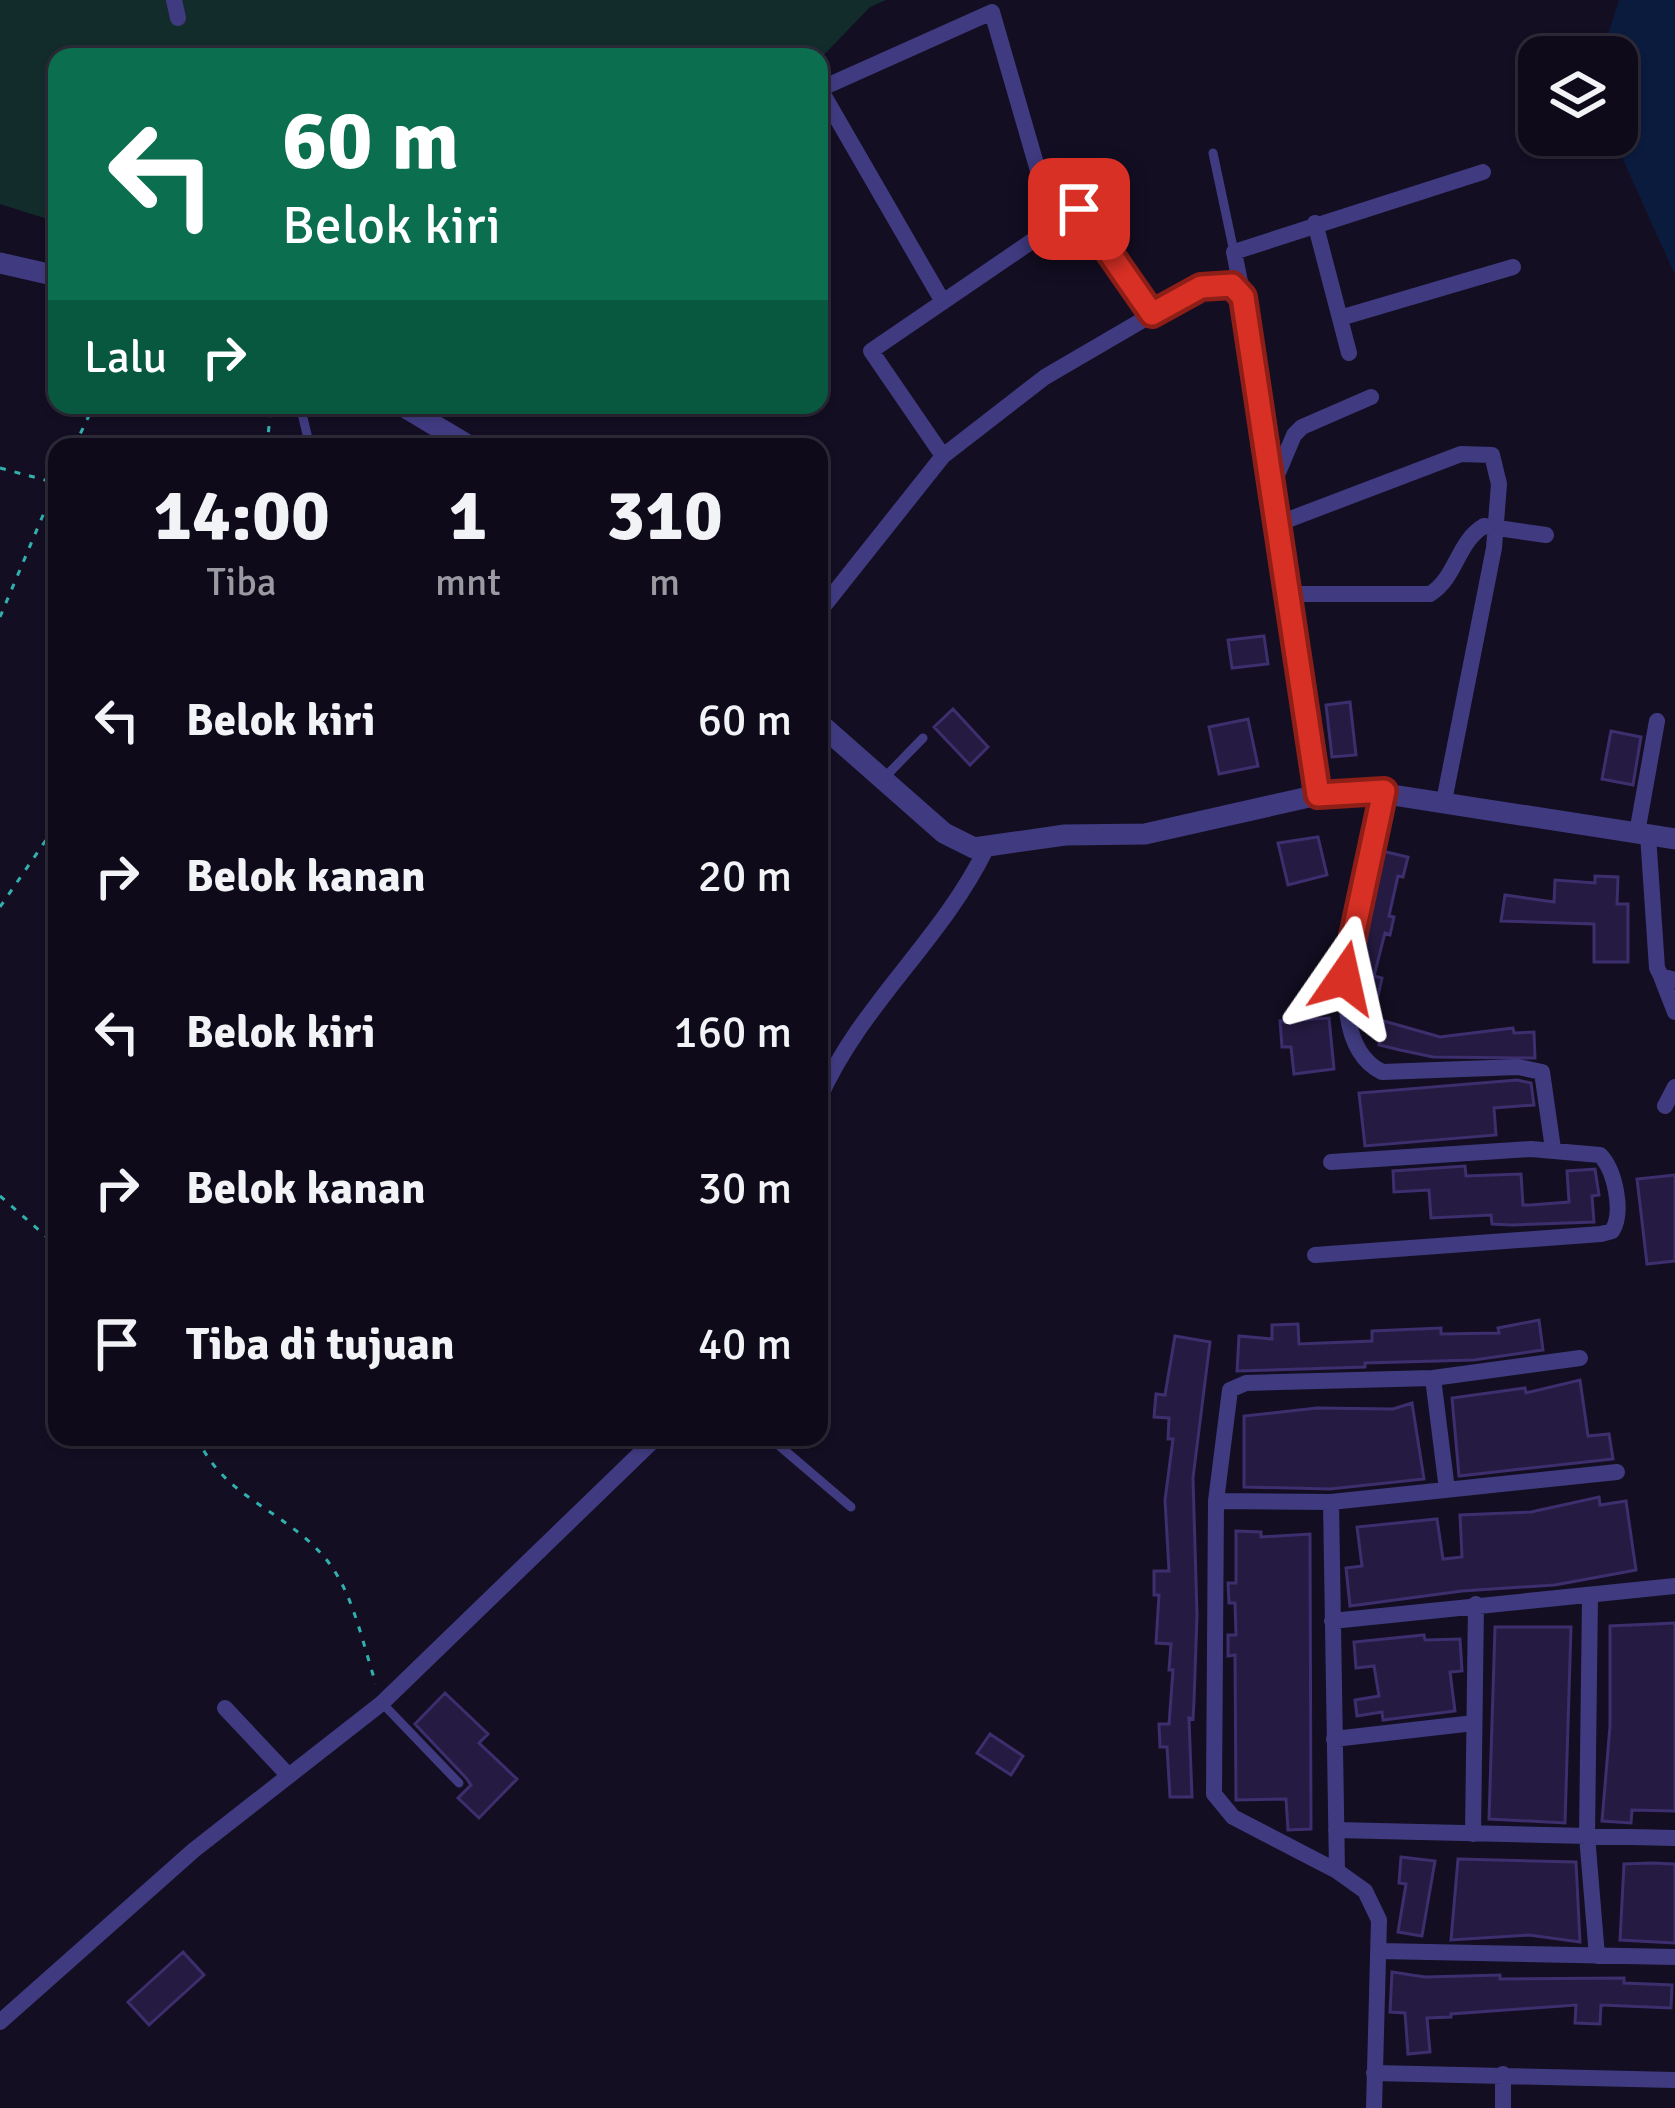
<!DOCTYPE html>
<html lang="id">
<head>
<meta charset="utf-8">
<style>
	:root { --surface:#0e0a1a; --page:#171323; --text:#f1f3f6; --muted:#9b9aa2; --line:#2e2b39 }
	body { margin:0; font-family:Signika,sans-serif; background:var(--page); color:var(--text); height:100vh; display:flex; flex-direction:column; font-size:45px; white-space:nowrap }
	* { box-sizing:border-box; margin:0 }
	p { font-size:39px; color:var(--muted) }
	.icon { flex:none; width:66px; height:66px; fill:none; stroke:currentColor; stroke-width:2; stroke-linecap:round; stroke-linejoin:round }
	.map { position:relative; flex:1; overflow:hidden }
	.drawer { position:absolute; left:48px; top:438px; width:780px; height:1008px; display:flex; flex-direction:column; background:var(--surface); border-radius:24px; box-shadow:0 3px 9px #0004,0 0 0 3px var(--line) }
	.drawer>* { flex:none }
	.banner { position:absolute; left:48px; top:48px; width:780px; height:366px; border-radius:24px; box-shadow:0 3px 9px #0004,0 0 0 3px var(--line); background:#0b6e4f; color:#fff; overflow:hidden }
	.buttons { position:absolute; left:1518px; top:36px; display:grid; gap:24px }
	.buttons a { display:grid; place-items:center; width:120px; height:120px; border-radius:24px; background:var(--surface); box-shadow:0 3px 9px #0004,0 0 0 3px var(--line); font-size:60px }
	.pin { position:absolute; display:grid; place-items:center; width:102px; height:102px; color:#fff; margin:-51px; border-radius:24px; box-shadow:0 6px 18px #0006 }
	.me { position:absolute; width:132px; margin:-66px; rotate:11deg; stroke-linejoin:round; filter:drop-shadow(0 0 9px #0008) }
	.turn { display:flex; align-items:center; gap:42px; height:252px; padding:0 36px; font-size:54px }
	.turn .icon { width:156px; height:156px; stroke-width:2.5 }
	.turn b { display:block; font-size:84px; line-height:102px }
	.then { display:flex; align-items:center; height:114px; padding:0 36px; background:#0003; gap:24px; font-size:45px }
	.eta { display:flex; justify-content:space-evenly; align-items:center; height:204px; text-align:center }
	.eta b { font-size:72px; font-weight:700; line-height:84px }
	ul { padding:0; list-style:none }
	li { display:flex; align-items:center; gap:36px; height:156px; padding:0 36px }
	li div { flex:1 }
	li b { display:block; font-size:45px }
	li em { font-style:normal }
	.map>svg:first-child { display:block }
	.green { fill:#122c2c }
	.water { fill:#0b1b3e }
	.building { fill:#251b42; stroke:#3d2e6e; stroke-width:3 }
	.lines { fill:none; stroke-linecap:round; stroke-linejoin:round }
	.path { stroke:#32b0ae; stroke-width:3; stroke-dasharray:6 9; stroke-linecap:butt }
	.service { stroke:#403b80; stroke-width:9 }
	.minor { stroke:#403b80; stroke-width:16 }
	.tertiary { stroke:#403b80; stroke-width:21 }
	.route-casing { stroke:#8d1f18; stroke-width:30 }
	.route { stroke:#d93025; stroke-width:21 }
</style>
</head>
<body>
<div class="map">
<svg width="1675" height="2108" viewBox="0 0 1675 2108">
	<rect width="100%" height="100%" fill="#130e22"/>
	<!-- green -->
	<path class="green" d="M0,0H886L870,7L819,60L57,57V222L0,204Z"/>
	<!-- water -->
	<path class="water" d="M1619,0H1675V275L1612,135H1617V57H1601Z"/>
	<!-- building -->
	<path class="building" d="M1264,636L1268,664L1232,668L1228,640Z
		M1350,702L1356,755L1332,757L1326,705Z
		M953,709L988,747L970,765L934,727Z
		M1248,719L1258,766L1219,774L1209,727Z
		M1611,731L1641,737L1633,785L1602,779Z
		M1318,837L1327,875L1288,885L1278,843Z
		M1382,851L1408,857L1403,877L1398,876L1389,916L1394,917L1390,935L1385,933L1374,976L1382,978L1374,1014L1361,1011L1359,984Z
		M1595,876L1618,877L1617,904H1628V962H1594V924L1501,921L1505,895L1554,902L1555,880L1595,883Z
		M1329,1018L1334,1069L1294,1074L1291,1047H1282L1280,1021Z
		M1384,1021L1440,1037L1513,1028L1514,1033L1534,1032L1535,1058L1433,1057L1400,1050L1379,1045Z
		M1517,1080L1531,1083L1534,1105L1494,1108L1496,1135L1365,1146L1359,1093Z
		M1465,1166L1466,1176L1521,1174L1523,1205H1530L1569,1202L1567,1171L1595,1169L1599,1195L1592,1196L1594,1222L1512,1225L1492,1224L1491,1215L1431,1218L1429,1190L1394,1192L1393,1171Z
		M1675,1175V1261L1647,1264L1637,1179Z
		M1539,1320L1543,1350L1474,1360L1365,1363V1367L1237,1371L1239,1336L1272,1339V1325L1298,1324L1299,1344L1372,1341V1331L1441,1328V1334L1499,1333L1498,1328Z
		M1175,1336L1210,1342L1193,1478L1197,1615L1194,1701L1193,1719L1189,1718L1192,1797H1170L1167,1747H1160L1159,1724H1169L1173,1670H1169L1171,1644L1156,1643L1159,1595H1154V1571H1169L1165,1500L1173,1439H1168L1169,1418L1154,1417L1156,1394L1165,1395Z
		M1580,1380L1588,1436L1609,1434L1613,1459L1459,1476L1452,1398L1525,1388L1526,1393Z
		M1412,1403L1424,1479L1330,1489L1244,1487V1416L1317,1408L1393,1409Z
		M1599,1497L1600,1505L1626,1501L1636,1570L1555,1585L1462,1591L1350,1606L1346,1568L1362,1566L1357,1527L1437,1519L1443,1559L1462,1557L1460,1515L1531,1512Z
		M1236,1531L1261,1532V1537L1310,1534L1311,1829L1288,1830L1286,1799L1236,1800L1235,1655L1228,1656V1635H1236L1235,1603H1229L1228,1583H1236Z
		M1675,1623V1811L1632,1810L1631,1823L1602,1821L1610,1726V1626Z
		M1495,1627H1571L1565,1823L1489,1819Z
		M1424,1635L1425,1640L1460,1639L1462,1671L1450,1672L1455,1711L1383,1720L1382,1712L1357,1716L1355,1700L1379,1696L1374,1666L1356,1668L1354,1642Z
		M445,1693L488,1734L479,1743L517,1779L479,1818L458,1798L471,1785L466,1778L415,1724Z
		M990,1734L1023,1756L1011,1775L977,1753Z
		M1401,1857L1435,1861L1422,1936L1398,1932L1406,1884L1399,1883Z
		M1458,1859L1576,1862L1580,1942L1529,1935L1451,1940Z
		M1652,1863L1675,1864V1943L1620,1940L1624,1864Z
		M183,1952L204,1975L149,2025L128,2002Z
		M1392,1972L1425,1977L1500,1975V1979L1624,1978V1983L1672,1985L1671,2008L1601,2005L1600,2024L1575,2023L1576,2005L1451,2014V2017L1427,2018L1430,2052L1408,2054L1405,2013L1390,2012Z"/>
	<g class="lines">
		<!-- path -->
		<path class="path" d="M74,447L94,405
			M267,447L271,405
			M0,468L56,483
			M0,617L57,482
			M0,907L57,824
			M0,1196L57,1246
			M197,1437C224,1500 287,1509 329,1563C354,1596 363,1645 376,1684"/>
		<!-- service -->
		<path class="service" d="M1213,153L1234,252
			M300,405L310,447
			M885,777L923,738
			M769,1437L851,1507
			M382,1703L459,1783"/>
		<!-- minor -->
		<path class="minor" d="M174,0L178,18
			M1315,223L1349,353
			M943,302L820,89L992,12L1054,226
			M1340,318L1513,267
			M943,456L871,351L1079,209L1152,314
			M1272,487L1294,435L1302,427L1371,397
			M1277,524L1461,454L1492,455L1499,484L1494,548L1444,801
			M1287,594H1430C1457,577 1457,542 1484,526L1546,535
			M819,612L943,456L1045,377L1189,293L1220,284L1239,290
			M1384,791C1369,855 1307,1035 1382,1072L1518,1067L1542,1072L1553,1149
			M1318,795L1254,351L1234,252L1483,172
			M1637,833L1657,721
			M1648,835L1657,968L1661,976L1675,980
			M1661,976L1675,1012
			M819,1099C860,1005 941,941 986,849
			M1665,1106L1675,1087
			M1315,1255L1601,1234L1612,1231C1624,1213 1615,1170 1600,1155L1531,1149L1331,1162
			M1433,1378L1447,1490
			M1216,1501L1331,1502L1617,1472
			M1331,1502L1337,1871L1365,1891L1379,1920L1374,2108
			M1590,1597L1587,1836L1597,1956
			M1332,1621L1675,1586
			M225,1708L289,1776
			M1334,1739L1474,1723
			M1336,1830L1675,1838
			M1473,1834L1476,1604
			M1337,1871L1233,1817L1214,1794L1216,1501L1230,1390L1246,1383L1433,1378L1580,1358
			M1380,1951L1675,1957
			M0,2022L194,1850L382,1703L657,1437
			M1374,2073L1675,2080
			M1503,2074V2108"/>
		<!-- tertiary -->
		<path class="tertiary" d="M0,263L57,276
			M401,405L471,447
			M819,723L944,833L974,848L1065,835L1145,834L1318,795L1367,791L1675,839"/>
	</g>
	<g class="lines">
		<defs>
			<path id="route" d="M1079,209L1152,314L1201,287L1232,285L1243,297L1318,795L1384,791L1344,978"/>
		</defs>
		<!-- route casing -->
		<use href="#route" class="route-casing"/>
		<!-- route -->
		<use href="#route" class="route"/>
	</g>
</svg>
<div class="buttons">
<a><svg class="icon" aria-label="layers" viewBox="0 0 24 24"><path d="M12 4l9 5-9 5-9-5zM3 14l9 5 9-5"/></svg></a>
</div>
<div class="pin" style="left:1079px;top:209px;background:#d93025"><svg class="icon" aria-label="arrive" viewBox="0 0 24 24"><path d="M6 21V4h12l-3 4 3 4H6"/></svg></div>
<svg class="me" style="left:1344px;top:978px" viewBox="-20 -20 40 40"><path d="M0-17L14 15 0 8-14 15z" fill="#d93025" stroke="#fff" stroke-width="4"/></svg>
<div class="banner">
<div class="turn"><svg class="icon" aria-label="left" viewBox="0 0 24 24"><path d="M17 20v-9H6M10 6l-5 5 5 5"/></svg><div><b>60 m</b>Belok kiri</div></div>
<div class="then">Lalu<svg class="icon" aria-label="right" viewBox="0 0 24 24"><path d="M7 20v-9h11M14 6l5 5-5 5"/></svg></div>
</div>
<section class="drawer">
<div class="eta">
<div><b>14:00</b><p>Tiba</p></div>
<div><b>1</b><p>mnt</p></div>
<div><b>310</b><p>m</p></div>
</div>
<ul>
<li><svg class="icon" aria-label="left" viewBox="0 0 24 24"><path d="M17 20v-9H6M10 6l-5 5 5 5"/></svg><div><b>Belok kiri</b></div><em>60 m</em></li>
<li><svg class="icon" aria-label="right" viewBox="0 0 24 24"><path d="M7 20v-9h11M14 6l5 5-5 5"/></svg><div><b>Belok kanan</b></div><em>20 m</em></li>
<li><svg class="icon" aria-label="left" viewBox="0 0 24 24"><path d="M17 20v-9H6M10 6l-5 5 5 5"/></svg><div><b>Belok kiri</b></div><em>160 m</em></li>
<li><svg class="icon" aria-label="right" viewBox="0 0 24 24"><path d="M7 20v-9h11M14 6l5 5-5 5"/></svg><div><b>Belok kanan</b></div><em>30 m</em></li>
<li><svg class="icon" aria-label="arrive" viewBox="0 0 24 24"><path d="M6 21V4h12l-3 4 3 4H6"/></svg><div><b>Tiba di tujuan</b></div><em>40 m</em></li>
</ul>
</section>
</div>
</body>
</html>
